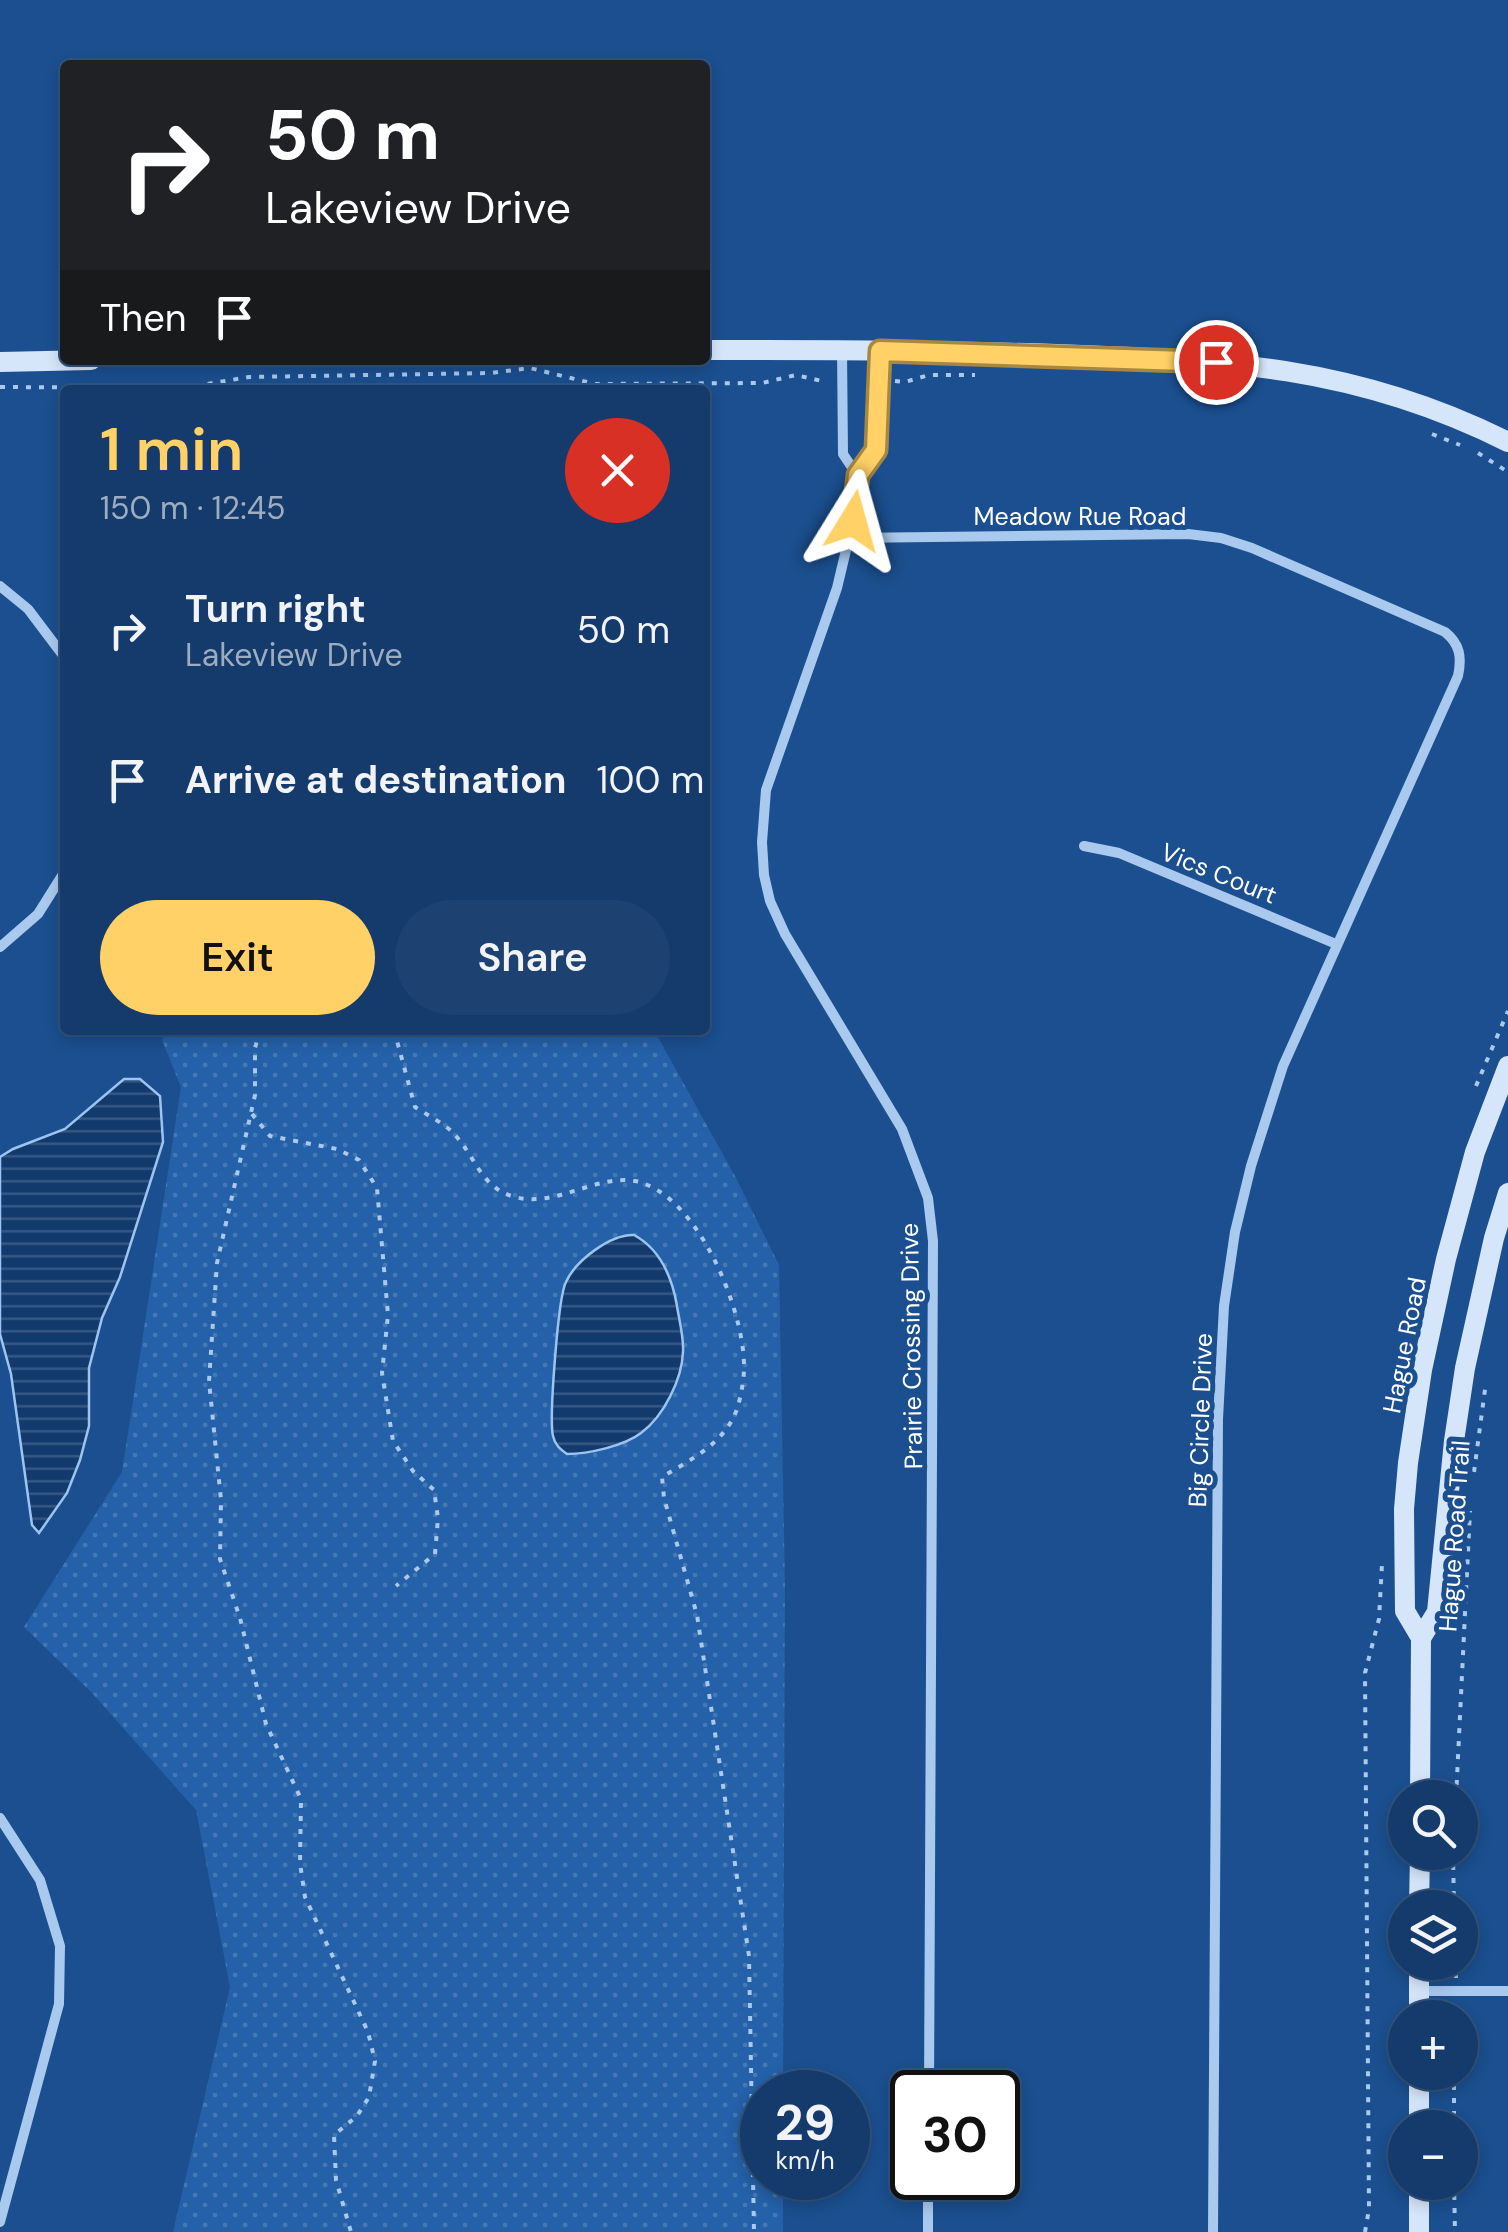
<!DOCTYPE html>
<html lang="en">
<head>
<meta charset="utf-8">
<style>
	:root { --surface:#143b6b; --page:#1d4271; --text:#f1f3f6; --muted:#9dadc1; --line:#33557e; --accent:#ffd166 }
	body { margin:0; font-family:"DM Sans",sans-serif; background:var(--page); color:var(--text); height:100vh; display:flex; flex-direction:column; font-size:38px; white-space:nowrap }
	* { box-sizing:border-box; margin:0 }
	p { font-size:32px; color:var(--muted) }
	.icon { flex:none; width:55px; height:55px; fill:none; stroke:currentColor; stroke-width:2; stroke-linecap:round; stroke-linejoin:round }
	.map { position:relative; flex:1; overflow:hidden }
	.drawer { position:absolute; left:60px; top:385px; width:650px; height:650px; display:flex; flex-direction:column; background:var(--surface); border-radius:10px; box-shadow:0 5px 15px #0003,0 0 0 2px var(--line) }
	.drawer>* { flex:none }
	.banner { position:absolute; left:60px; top:60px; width:650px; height:305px; border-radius:10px; box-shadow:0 5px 15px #0003,0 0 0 2px var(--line); background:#202124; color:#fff; overflow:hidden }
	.tools { position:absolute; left:1388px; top:1780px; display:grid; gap:20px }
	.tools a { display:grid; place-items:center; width:90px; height:90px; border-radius:50%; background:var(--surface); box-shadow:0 5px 15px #0003,0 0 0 2px var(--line); font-size:50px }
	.speed { position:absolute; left:740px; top:2070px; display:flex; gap:20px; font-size:50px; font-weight:700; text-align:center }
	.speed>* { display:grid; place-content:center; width:130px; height:130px; border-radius:50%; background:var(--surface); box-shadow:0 5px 15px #0003,0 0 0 2px var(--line); line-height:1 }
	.speed small { font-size:25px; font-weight:400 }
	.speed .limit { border:5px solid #111; border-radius:15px; background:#fff; color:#111 }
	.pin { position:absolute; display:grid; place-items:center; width:85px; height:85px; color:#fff; margin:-42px; border:5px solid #fff; border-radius:50%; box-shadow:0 2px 10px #0007 }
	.me { position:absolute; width:110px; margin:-55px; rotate:8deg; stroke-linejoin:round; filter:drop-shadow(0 0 8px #0008) }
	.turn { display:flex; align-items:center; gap:35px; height:210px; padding:0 40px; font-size:45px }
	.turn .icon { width:130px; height:130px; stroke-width:2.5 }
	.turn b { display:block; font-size:70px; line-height:85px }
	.then { display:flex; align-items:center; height:95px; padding:0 40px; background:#0003; gap:20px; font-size:38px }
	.round { display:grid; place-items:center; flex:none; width:105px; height:105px; border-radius:52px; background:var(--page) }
	.head { display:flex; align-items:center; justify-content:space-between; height:170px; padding:0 40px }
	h1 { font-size:60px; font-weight:600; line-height:75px; color:var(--accent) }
	.cta { display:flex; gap:20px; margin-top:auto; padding:20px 40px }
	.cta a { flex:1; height:115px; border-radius:60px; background:var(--accent); color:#111; font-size:40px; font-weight:600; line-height:115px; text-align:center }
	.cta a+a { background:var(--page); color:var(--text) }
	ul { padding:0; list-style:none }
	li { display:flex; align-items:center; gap:30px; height:150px; padding:0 40px }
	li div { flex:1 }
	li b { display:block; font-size:38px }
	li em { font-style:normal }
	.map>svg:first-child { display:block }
	.grass { fill:url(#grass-dots) }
	.water { fill:url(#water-rules); stroke:#9cc4f0; stroke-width:2.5 }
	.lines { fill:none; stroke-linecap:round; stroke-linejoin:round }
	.path { stroke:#a9c9ee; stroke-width:4; stroke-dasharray:5 8; stroke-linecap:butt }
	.street { stroke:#a9c9ee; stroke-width:10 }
	.secondary { stroke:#d6e6fa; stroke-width:20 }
	.route-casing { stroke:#a68842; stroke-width:25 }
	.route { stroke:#ffd166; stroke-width:18 }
	.labels { text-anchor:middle; stroke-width:10; stroke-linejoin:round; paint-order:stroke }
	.street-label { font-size:25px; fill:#fff; stroke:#1b4f8f }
</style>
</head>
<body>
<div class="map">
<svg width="1508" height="2232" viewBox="0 0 1508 2232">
	<defs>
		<pattern id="grass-dots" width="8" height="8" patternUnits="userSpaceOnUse" patternTransform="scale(2.5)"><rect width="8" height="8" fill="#2461a8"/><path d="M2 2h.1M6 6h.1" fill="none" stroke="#4579b5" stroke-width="1.8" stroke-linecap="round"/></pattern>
		<pattern id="water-rules" width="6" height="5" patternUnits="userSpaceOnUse" patternTransform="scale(2.5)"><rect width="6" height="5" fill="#123a6d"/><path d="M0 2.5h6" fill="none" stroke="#365883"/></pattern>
	</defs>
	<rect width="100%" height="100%" fill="#1b4f8f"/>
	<!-- grass -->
	<path class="grass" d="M168,1030H654L736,1178L779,1265L785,1587L783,2092H762V2178H783V2232H173L230,1987L196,1810L92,1693L24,1627L122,1472L181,1087L162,1040Z"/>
	<!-- water -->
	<path class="water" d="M124,1079H140L160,1096L163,1142L120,1277L102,1318L89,1368V1426L80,1460L67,1493L39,1533L32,1525L11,1374L0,1334V1157L13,1149L65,1129Z
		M634,1235C660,1249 672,1277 677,1306C679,1320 684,1337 683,1352C682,1379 664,1416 641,1433C624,1446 588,1454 567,1454C560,1449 555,1445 553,1436C549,1419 558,1297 566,1282C576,1260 611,1234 634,1235Z"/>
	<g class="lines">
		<!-- path -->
		<path class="path" d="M895,381L905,382L929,375H975
			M0,387L183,388L249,377L491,373L530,368L595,384L762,383L796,375L826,382
			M1432,434L1460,445
			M1478,453L1508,472
			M260,1030L255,1048V1095L217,1263L209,1381L221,1500L220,1559L240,1618L266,1724L301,1799L300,1863L305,1897L368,2032L375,2061L369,2097L357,2116L334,2135L336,2180L351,2232
			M394,1030L415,1107C427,1115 444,1123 453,1133C476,1156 480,1188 515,1197C555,1208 597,1174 635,1181C698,1194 745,1311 744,1368C744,1380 741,1395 738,1406C727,1442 692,1459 662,1477L664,1498L697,1615L749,1956L754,2232
			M1476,1086L1508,1011
			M252,1114L270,1136L337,1149L359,1160L377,1188L388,1315L382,1373L393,1441L413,1471L434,1490L438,1518L435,1554L396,1586
			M1404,1346L1416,1292
			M1474,1472L1486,1382
			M1456,1798L1470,1511
			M1453,1852L1454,1908
			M1455,1962L1456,1978
			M1455,2018L1456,2007
			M1454,2072V2128
			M1454,2182L1455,2232
			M1365,2232L1369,2209L1365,1673L1379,1619L1382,1564"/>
		<!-- street -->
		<path class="street" d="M842,350L843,454L857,475
			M880,351L876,450L857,475L853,521L837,588L766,790L762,842L764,875L770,901L785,934L902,1129L928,1198L933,1241L929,2092
			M849,538L1188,534L1221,538L1252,548L1445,632C1460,644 1462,657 1458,676L1283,1066L1251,1166L1235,1232L1224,1306L1218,1419L1213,2232
			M0,586L28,609L65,658
			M1084,846L1119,853L1336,944
			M0,947L38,914L65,871
			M0,1818L40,1880L60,1946L59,2004L0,2222
			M1419,1991H1508
			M928,2232V2178"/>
		<!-- secondary -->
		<path class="secondary" d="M705,350C822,350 939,350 1056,354C1223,360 1355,365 1508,442
			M0,362L91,360
			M1421,1638L1437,1612L1454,1441L1465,1368L1494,1238L1508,1193
			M1420,1798L1421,1638L1405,1611L1404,1509L1408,1463L1422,1370L1446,1259L1475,1152L1508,1066
			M1419,1908L1420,1852
			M1419,2018V1962
			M1419,2128V2072
			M1419,2232V2182"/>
	</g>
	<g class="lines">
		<defs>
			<path id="route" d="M853,521L858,475L876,450L880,351L1216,362"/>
		</defs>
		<!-- route casing -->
		<use href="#route" class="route-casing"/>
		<!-- route -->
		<use href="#route" class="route"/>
	</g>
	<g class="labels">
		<!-- street labels -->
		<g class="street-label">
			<text x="1080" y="525">Meadow Rue Road</text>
			<text transform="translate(1219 873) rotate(22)" y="9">Vics Court</text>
			<text transform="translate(1404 1345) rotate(-79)" y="9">Hague Road</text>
			<text transform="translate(911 1346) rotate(-91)" y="9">Prairie Crossing Drive</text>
			<text transform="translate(1200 1420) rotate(-88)" y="9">Big Circle Drive</text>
			<text transform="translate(1454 1536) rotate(-86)" y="9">Hague Road Trail</text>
		</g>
	</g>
</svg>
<div class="tools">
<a><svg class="icon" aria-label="search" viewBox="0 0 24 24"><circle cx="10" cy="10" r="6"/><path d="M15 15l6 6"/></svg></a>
<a><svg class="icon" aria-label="layers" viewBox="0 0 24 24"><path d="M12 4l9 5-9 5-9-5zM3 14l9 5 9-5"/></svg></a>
<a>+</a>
<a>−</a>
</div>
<div class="speed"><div>29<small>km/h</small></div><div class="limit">30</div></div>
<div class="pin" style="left:1216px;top:362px;background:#d93025"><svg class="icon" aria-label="arrive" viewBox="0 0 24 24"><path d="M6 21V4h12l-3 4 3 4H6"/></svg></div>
<svg class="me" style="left:853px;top:521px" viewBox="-20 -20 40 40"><path d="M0-17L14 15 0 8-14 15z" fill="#ffd166" stroke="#fff" stroke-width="4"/></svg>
<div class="banner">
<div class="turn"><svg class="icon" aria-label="right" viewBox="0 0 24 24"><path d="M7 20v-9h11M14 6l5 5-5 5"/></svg><div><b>50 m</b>Lakeview Drive</div></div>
<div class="then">Then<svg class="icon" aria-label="arrive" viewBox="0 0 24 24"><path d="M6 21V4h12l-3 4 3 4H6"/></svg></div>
</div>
<section class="drawer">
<div class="head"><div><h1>1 min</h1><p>150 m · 12:45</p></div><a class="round" style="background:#d93025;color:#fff"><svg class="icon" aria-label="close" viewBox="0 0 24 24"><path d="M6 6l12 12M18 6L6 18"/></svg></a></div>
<ul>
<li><svg class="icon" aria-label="right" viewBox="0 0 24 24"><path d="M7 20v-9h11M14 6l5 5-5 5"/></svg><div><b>Turn right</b><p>Lakeview Drive</p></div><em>50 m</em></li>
<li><svg class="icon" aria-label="arrive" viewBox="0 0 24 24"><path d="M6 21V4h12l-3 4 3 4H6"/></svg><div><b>Arrive at destination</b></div><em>100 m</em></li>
</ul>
<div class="cta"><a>Exit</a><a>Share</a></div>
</section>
</div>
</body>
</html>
